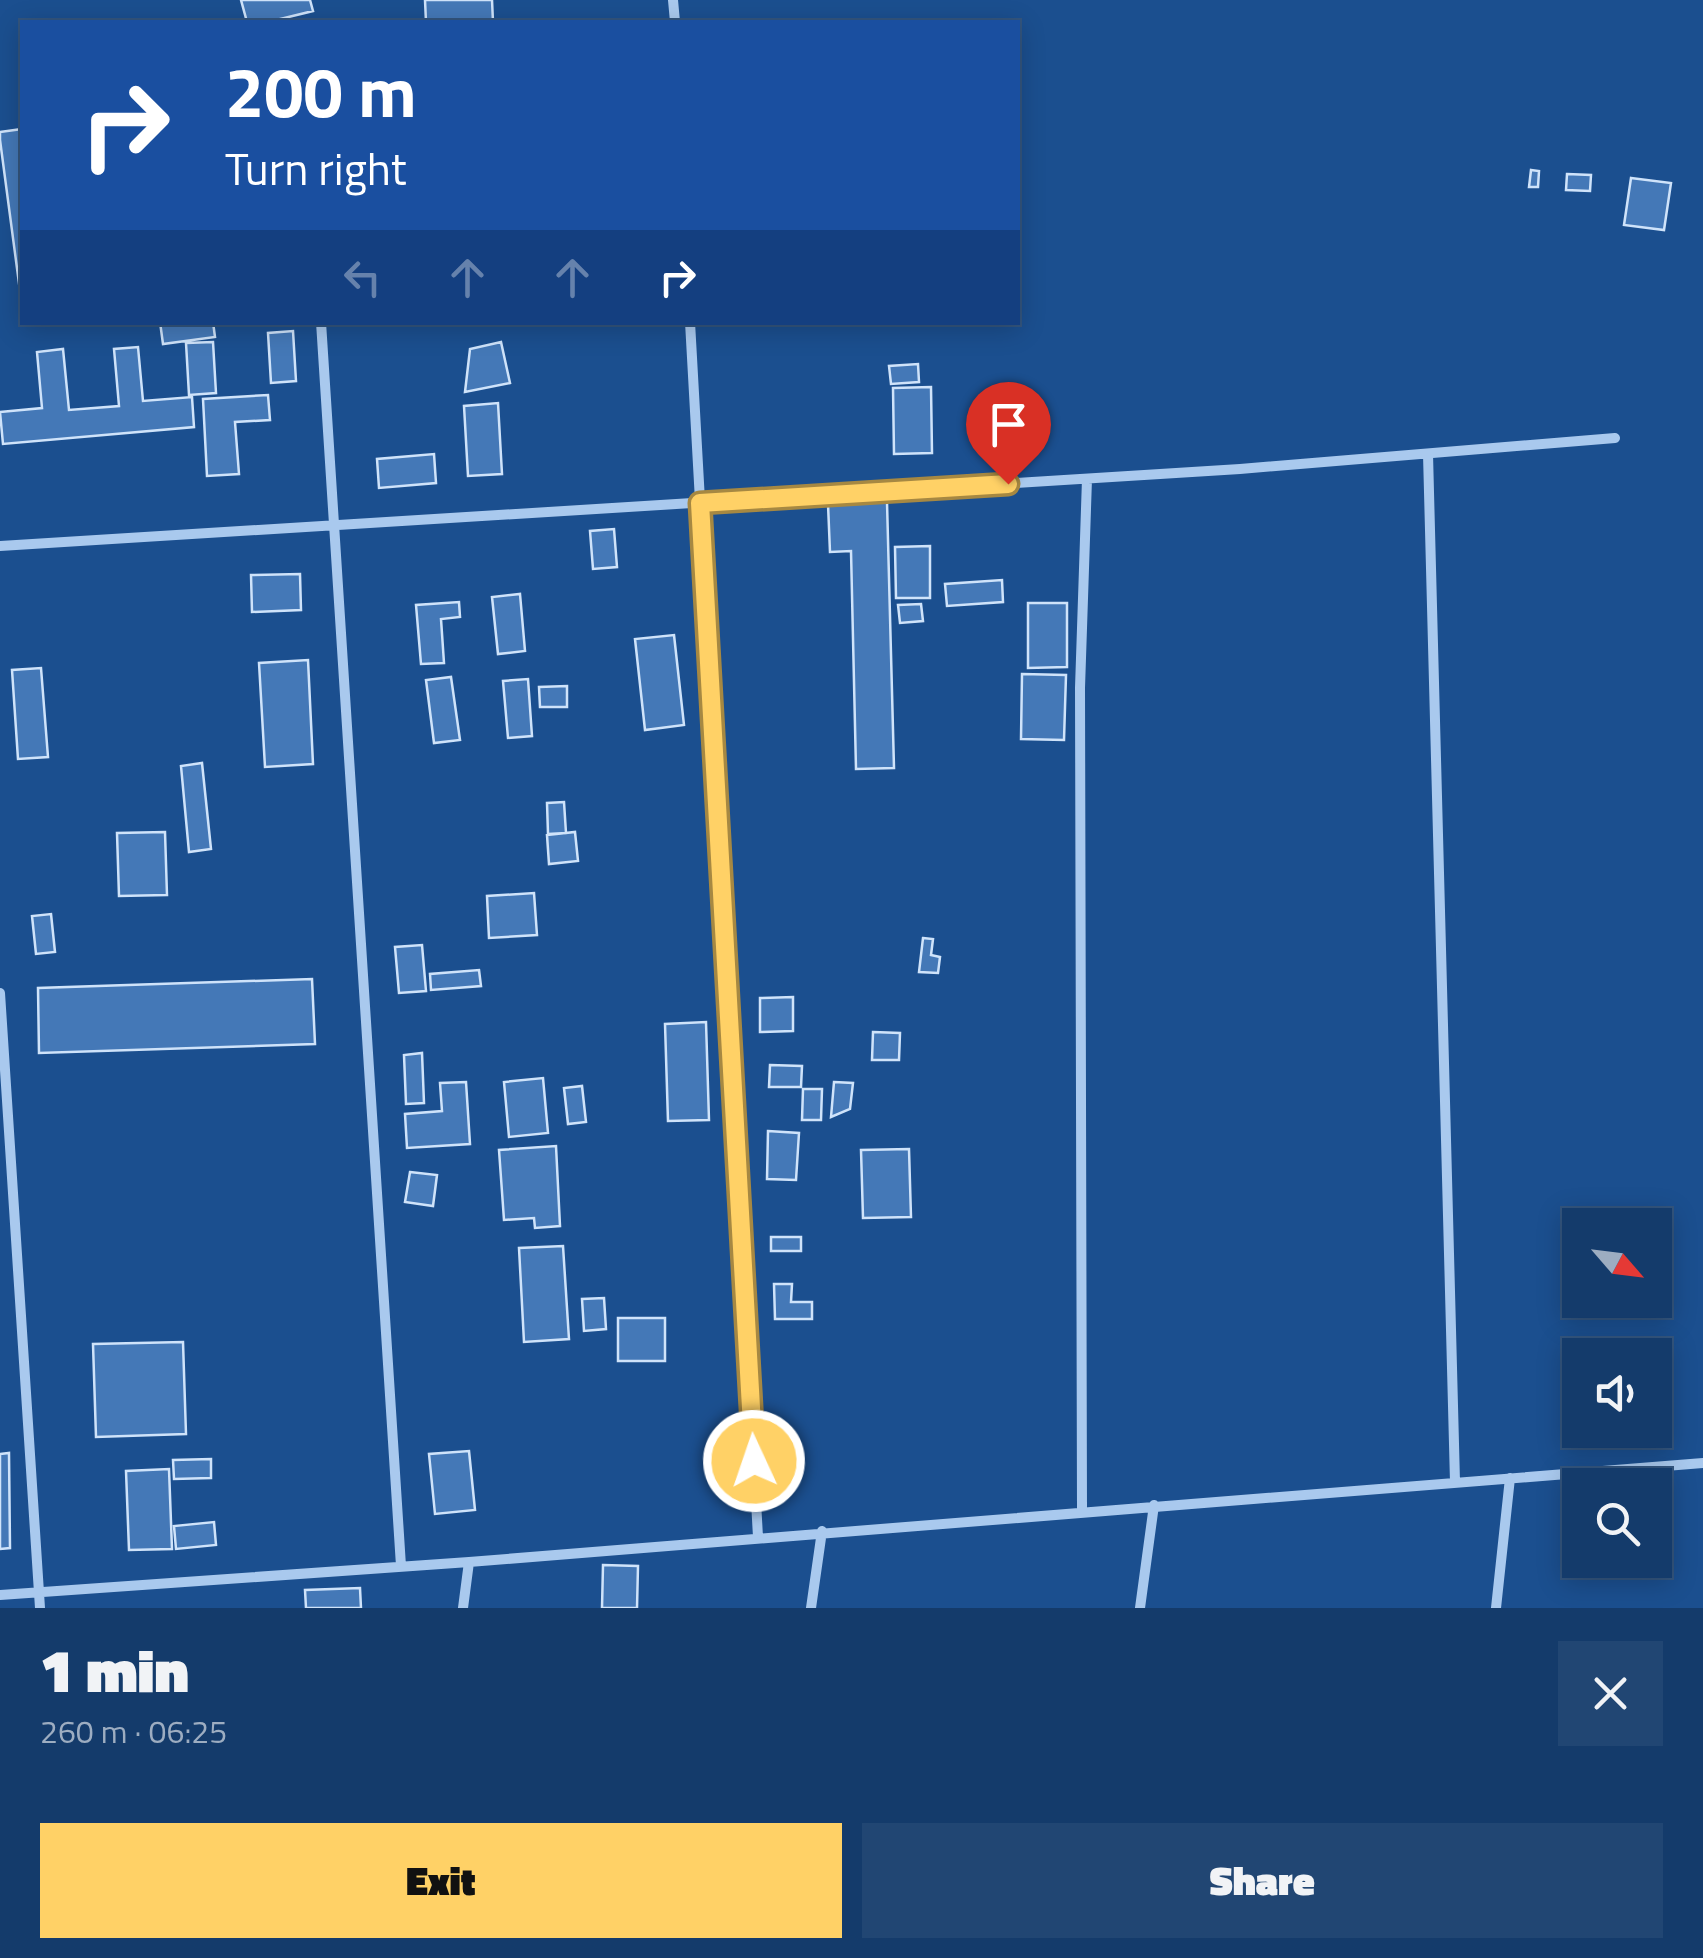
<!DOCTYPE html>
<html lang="en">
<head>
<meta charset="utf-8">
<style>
	:root { --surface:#143b6b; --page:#214673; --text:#f1f3f6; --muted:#9dadc1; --line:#33557e; --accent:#ffd166 }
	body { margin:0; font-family:"Titillium Web",sans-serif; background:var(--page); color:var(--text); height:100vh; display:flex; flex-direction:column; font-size:38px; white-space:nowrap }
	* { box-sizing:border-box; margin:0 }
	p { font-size:32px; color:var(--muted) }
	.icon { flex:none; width:55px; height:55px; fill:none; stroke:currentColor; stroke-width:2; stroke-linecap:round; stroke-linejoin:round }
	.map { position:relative; height:1608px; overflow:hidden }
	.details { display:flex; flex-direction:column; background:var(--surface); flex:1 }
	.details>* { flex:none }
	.hud { position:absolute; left:20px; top:20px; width:1000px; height:305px; border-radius:0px; box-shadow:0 5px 25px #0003,0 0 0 2px var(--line); background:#1a4fa0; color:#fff; overflow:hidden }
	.needle { width:65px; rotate:118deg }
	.buttons { position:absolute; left:1562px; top:1208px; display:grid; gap:20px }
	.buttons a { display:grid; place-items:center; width:110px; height:110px; border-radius:0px; background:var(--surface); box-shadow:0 5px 25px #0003,0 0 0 2px var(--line); font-size:50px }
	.pin { position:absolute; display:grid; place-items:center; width:85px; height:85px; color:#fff; margin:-102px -42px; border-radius:50% 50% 50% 0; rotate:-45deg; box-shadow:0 0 10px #0007 }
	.pin .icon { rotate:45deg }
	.me { position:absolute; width:110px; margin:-55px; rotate:357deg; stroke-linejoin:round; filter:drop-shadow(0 0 8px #0008) }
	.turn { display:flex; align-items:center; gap:35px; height:210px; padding:0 40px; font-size:45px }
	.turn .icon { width:130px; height:130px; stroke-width:2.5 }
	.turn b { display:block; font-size:70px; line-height:85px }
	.lanes { display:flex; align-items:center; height:95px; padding:0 40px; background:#0003; justify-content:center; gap:50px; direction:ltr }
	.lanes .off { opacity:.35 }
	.round { display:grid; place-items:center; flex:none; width:105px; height:105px; border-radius:0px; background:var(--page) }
	.headline { display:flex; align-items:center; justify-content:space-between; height:170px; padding:0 40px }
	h1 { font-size:60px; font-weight:800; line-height:75px }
	.button { display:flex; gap:20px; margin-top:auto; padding:20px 40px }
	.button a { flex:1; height:115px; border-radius:0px; background:var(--accent); color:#111; font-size:40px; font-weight:800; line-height:115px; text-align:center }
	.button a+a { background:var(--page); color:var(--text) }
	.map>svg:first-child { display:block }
	.building { fill:#4478b7; stroke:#cfe3fa; stroke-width:2.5 }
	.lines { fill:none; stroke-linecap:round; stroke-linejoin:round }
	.minor { stroke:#a9c9ee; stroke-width:10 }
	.route-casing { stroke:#a68842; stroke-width:25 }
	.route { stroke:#ffd166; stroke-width:18 }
</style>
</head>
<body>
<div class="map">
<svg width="1703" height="1608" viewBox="0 0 1703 1608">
	<rect width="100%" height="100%" fill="#1b4f8f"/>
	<!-- building -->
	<path class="building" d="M241,0H310L313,11L268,22H247Z
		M425,0H492L493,22H426Z
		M22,129V306L0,140V132Z
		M1531,170L1539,171L1538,187H1529Z
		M1567,174L1591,175L1590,191L1566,190Z
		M1631,178L1671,183L1664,230L1624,225Z
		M160,322H213L215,337L163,344Z
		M293,331L296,381L271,383L268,333Z
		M213,342L216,393L189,395L186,343Z
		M501,342L510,383L465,392L470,349Z
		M138,347L143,401L192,397L194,427L3,444L0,412L42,408L37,352L63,349L69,410L119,406L114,349Z
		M918,364L919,382L891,384L889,366Z
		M931,387L932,453L894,454L893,388Z
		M268,395L270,420L235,422L239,474L207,476L203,399Z
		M498,403L502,474L468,476L464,406Z
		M434,454L436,483L379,488L377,459Z
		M887,502L894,768L856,769L851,551L830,552L828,504Z
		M614,529L617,567L593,569L590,531Z
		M930,546V598H896L895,547Z
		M300,574L301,610L252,612L251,575Z
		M1002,580L1003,602L947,606L945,584Z
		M520,594L525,651L498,654L492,597Z
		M459,602L460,617L441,619L444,663L421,664L416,605Z
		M1028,603H1067V667L1028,668Z
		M921,604L923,621L900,623L898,605Z
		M674,635L684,725L645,730L635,639Z
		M308,660L313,764L265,767L259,663Z
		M41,668L48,757L18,759L12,670Z
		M1022,674L1066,675L1064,740L1021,739Z
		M451,677L460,740L434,743L426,680Z
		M528,679L532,736L508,738L503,681Z
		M567,686V707H540L539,687Z
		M202,763L211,849L189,852L181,766Z
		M564,802L566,833L548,834L547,803Z
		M165,832L167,895L119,896L117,833Z
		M575,832L578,861L549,864L547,835Z
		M534,893L537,935L489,938L487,896Z
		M51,914L55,952L36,954L32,916Z
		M923,938L933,939L931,955L940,957L938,973L919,972Z
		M422,945L426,991L399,993L395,947Z
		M479,970L481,986L431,990L430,974Z
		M312,979L315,1044L39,1053L38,988Z
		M793,997V1031L760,1032V998Z
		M706,1022L709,1120L668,1121L665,1024Z
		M873,1032L900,1033L899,1060H872Z
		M422,1053L424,1103L406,1104L404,1055Z
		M770,1065L802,1066L801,1087H769Z
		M543,1078L548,1133L509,1137L504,1082Z
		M466,1082L470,1144L407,1148L405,1114L442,1111L440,1083Z
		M834,1082L853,1083L850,1109L831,1117Z
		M582,1086L586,1122L568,1124L564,1088Z
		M803,1089H822L821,1120H802Z
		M768,1131L799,1133L796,1180L767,1179Z
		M556,1146L560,1226L535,1228L534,1218L504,1220L499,1150Z
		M909,1149L911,1217L863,1218L861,1150Z
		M410,1172L437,1175L433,1206L405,1202Z
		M771,1237H801V1251H771Z
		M563,1246L569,1339L524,1342L519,1248Z
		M774,1284H792L791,1302H812V1319H775Z
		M604,1298L606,1329L584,1331L582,1299Z
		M618,1318H665V1361H618Z
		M183,1342L186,1434L96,1437L93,1344Z
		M469,1451L475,1510L435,1514L429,1454Z
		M9,1453L10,1548L0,1549V1454Z
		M211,1459V1478L174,1479L173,1460Z
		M169,1469L172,1549L129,1550L126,1471Z
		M214,1522L216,1545L176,1549L174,1526Z
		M603,1565L638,1566L637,1608H602Z
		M360,1588L361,1608H306L305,1590Z"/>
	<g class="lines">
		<!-- minor -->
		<path class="minor" d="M673,0L675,22
			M321,322L401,1566
			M690,322L758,1537
			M1428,454L1455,1482
			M0,546L1240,469L1615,438
			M0,993L40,1608
			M1082,1511L1080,688L1087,479
			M0,1595L469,1562L1703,1463
			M463,1608L469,1562
			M811,1608L822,1531
			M1140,1608L1154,1505
			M1496,1608L1510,1478"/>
	</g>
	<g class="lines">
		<defs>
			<path id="route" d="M754,1461L700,503L1008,484"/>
		</defs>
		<!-- route casing -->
		<use href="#route" class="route-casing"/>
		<!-- route -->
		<use href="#route" class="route"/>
	</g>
</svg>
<div class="buttons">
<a><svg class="needle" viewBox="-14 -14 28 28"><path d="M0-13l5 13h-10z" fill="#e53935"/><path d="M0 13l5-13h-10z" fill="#9dadc1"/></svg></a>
<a><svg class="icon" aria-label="sound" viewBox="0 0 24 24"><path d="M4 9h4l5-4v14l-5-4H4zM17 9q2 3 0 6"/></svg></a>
<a><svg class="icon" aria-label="search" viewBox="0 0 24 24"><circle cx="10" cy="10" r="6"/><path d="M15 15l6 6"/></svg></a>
</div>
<div class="pin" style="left:1008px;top:484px;background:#d93025"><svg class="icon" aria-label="arrive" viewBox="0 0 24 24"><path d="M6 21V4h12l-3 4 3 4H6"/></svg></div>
<svg class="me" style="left:754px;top:1461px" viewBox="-20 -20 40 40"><circle r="17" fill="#ffd166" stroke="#fff" stroke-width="3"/><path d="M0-11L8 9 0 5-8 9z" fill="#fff"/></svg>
<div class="hud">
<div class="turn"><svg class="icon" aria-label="right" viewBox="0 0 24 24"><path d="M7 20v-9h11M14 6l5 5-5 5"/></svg><div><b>200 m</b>Turn right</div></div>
<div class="lanes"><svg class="icon off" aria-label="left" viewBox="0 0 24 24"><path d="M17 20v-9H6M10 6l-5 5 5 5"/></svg><svg class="icon off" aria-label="ahead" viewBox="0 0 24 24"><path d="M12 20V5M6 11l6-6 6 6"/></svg><svg class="icon off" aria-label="ahead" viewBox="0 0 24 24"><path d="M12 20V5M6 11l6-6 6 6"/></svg><svg class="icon" aria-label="right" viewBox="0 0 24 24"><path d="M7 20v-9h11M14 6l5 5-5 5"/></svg></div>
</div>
</div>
<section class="details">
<div class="headline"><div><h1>1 min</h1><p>260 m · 06:25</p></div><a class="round"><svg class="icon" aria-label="close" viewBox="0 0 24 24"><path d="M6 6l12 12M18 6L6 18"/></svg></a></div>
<div class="button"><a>Exit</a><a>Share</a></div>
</section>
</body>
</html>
